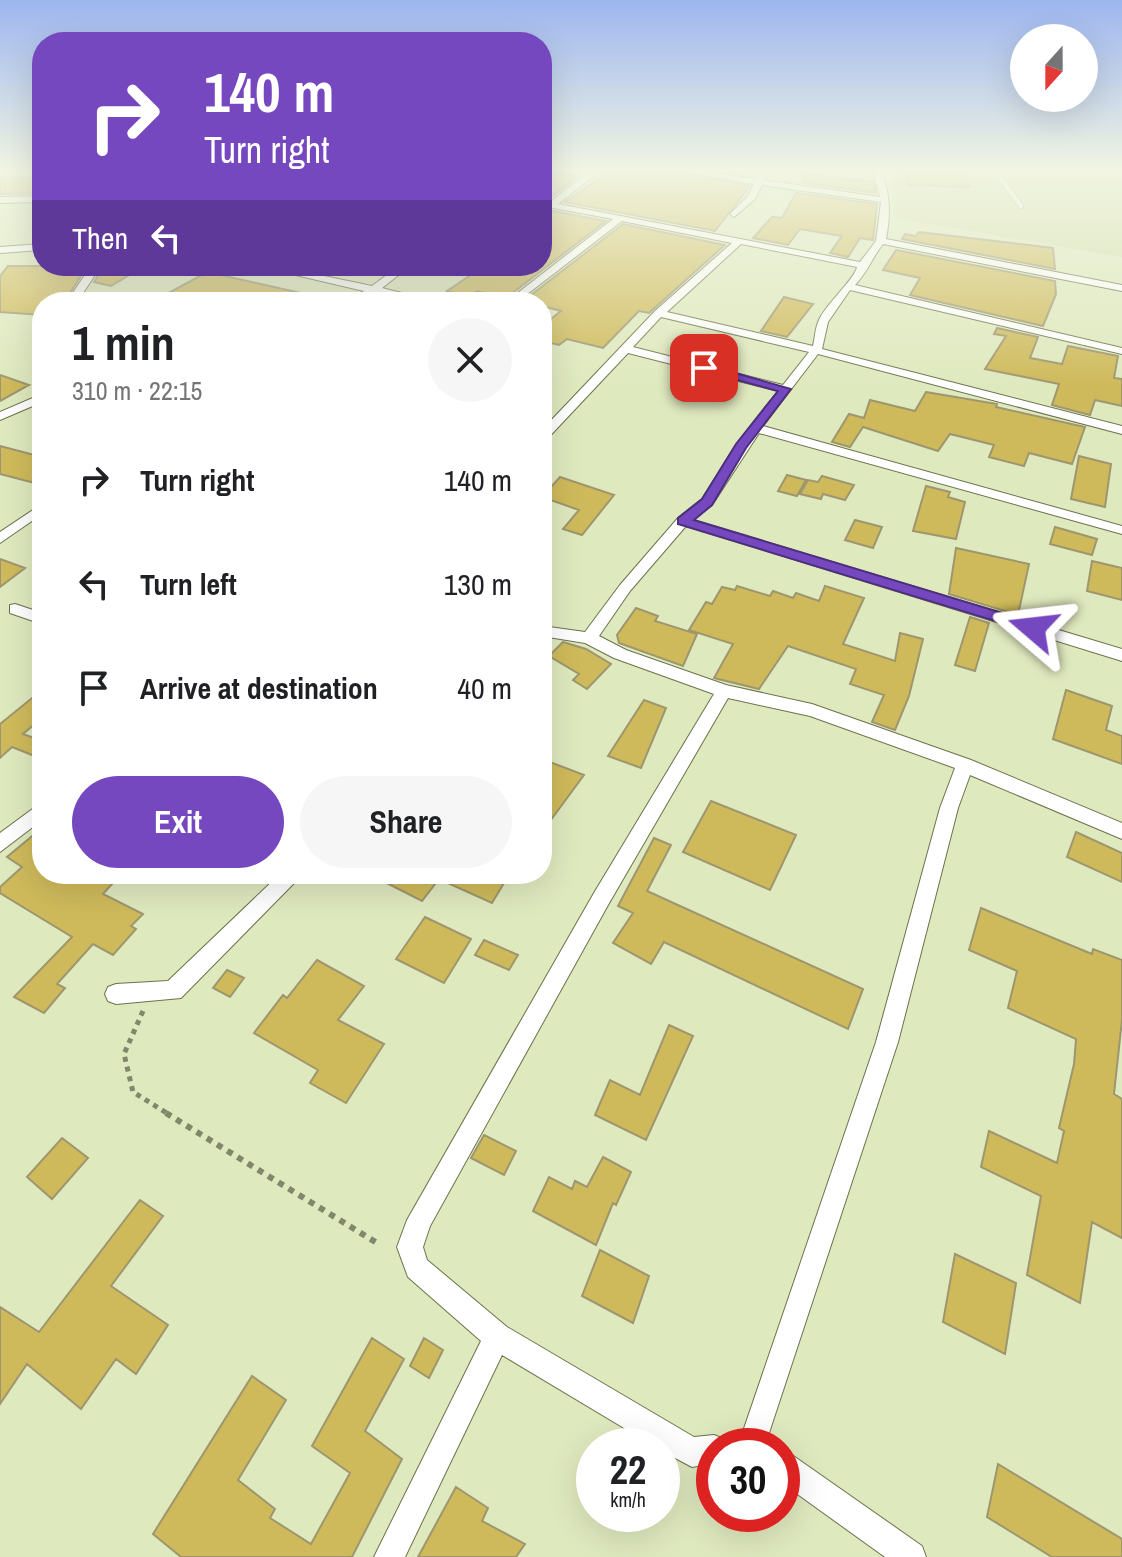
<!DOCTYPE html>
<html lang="en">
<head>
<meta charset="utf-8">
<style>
	:root { --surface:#fff; --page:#f6f6f6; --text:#202124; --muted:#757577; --accent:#7648c0 }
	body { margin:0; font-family:"Archivo Narrow",sans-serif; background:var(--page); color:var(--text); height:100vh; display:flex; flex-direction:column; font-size:30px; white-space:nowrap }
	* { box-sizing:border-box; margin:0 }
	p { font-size:26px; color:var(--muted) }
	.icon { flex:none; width:44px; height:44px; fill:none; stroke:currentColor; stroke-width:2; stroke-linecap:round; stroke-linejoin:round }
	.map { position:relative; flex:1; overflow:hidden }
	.drawer { position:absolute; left:32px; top:292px; width:520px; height:592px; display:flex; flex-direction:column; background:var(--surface); border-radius:32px; box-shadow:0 8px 32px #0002 }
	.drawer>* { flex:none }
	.banner { position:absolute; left:32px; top:32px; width:520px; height:244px; border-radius:32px; box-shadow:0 8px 32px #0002; background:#7648c0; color:#fff; overflow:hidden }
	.needle { width:52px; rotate:201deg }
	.fabs { position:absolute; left:1010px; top:24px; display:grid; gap:16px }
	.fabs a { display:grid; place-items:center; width:88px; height:88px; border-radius:50%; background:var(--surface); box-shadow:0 8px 32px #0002; font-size:40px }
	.speed { position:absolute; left:576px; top:1428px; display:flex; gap:16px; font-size:40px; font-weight:700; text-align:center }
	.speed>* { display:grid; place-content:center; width:104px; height:104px; border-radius:50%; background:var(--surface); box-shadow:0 8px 32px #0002; line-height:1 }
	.speed small { font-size:20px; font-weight:400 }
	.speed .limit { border:12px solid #d22; background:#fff; color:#111 }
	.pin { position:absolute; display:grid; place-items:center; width:68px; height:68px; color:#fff; margin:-34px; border-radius:16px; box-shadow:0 4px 12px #0006 }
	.me { position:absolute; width:88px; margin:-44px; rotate:287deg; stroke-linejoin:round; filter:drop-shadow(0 0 6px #0008) }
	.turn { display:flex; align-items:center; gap:28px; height:168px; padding:0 40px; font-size:36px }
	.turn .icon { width:104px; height:104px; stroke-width:2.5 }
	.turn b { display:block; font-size:56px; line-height:68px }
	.then { display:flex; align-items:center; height:76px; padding:0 40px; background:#0003; gap:16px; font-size:30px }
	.round { display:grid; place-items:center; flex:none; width:84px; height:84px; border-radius:42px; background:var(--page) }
	.head { display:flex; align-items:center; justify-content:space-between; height:136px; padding:0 40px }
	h1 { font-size:48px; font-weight:700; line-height:60px }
	.action { display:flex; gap:16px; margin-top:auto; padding:16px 40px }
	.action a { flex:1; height:92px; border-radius:48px; background:var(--accent); color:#fff; font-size:32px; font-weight:700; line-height:92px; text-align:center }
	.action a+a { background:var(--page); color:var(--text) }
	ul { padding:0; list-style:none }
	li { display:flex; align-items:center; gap:24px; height:104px; padding:0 40px }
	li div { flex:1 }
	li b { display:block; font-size:30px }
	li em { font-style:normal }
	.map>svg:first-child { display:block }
	.built { fill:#d3ddab }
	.building { fill:#cfba5b; stroke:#9e966e; stroke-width:2 }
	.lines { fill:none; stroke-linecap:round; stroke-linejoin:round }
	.lane-casing { stroke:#6b724c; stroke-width:6 }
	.street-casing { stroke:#6b724c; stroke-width:2 }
	.path-far1 { stroke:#81876a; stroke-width:5; stroke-dasharray:5 5; stroke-linecap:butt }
	.path { stroke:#81876a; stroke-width:6; stroke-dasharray:6 6; stroke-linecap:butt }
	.lane { stroke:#fff; stroke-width:5 }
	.street { fill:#fff; fill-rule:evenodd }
	.route { fill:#7648c0; stroke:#4d2f7d; stroke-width:2 }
</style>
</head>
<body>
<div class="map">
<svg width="1122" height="1557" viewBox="0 0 1122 1557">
	<rect width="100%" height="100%" fill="#dfe9be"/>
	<!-- built -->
	<path class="built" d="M887,168H1122V257L895,218L891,174Z"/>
	<!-- building -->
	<path class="building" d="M615,168H656L750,186L715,231L565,202Z
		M901,168H961L970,187L909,185Z
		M542,170L578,176L549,199L542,197Z
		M806,174L873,182L876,193L801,182Z
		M42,177V187L36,193L0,194V178Z
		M796,193L877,204L873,240L860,238L848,257L830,253L842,236L800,229L788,245L753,238L772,217L782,218Z
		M542,209L606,221L506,298L477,291L470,297L447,291L484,266H542Z
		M623,224L725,245L649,313L639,311L603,348L567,339L559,345L542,341V326L561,311L542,306V302H522Z
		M919,232L1053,248L1055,269L902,239L905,234L916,236Z
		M896,250L1055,281L1056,294L1043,326L910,295L920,278L883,270Z
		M8,266H87L65,301L42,302V315L0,312V276Z
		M104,266H144L111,286L94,282Z
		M207,272L310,295L309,302H265L231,294L217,302H193L165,295Z
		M784,297L813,304L787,337L761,331Z
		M997,328L1038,337L1030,358L1062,364L1068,346L1118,356L1114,378L1122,379V406L1095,400L1090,415L1052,405L1059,384L985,369L1006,336L994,334Z
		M0,375L29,385L0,401Z
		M926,392L997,404L996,407L1085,427L1072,464L1029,453L1024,466L989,457L994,445L950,434L938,451L863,427L850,447L832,442L849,414L864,418L870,400L915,411Z
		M0,446L42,457V485L0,474Z
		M1079,456L1111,464L1105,507L1071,499Z
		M787,475L806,480L797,496L778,491Z
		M822,476L854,485L845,500L823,494L821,499L800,494L808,480L818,482Z
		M560,477L614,495L582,535L563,529L579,510L542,497Z
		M926,486L950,492L948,497L965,502L956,539L913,531Z
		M855,520L882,527L873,548L845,540Z
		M1055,527L1097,539L1092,555L1050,544Z
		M956,548L1029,564L1018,615L949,594Z
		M0,559L25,568L0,587Z
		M1092,561L1122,568V600L1087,591Z
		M737,586L770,596L773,591L793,598L796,593L819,601L825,586L864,598L843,644L895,661L900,633L923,639L909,696L895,730L872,722L884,695L850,684L856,669L788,646L759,689L714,678L733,644L689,630L706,602L712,604L722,587L735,590Z
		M636,608L658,616L655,621L697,634L683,666L619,643L617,635Z
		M970,617L989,623L975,671L955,665Z
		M563,642L586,649L611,664L587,689L573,680L579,674L549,656Z
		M42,690V718L23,734L42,741V759L12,747L0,758V724Z
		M1066,690L1112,706L1106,730L1122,736V764L1053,739Z
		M644,700L666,708L641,768L608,756Z
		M542,759L584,775L542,832Z
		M711,801L796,835L770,890L683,852Z
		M42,828V874H121L103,894L143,914L131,926L136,929L113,955L93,944L57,984L65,988L44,1013L14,997L72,937L0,893V887L22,867L7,857Z
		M1076,832L1122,853V882L1067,857Z
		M654,838L671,845L647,891L863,989L848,1029L664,942L651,964L613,943L633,913L618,906Z
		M369,874H484L504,883L492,903L439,879L422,901Z
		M981,908L1092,954L1093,949L1122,960V1020L1114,1094L1122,1099V1238L1092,1222L1080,1303L1027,1275L1041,1196L981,1167L989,1131L1057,1163L1064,1131L1059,1128L1074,1064L1076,1039L1008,1008L1017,971L969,950Z
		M425,917L471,939L444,983L396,959Z
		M484,940L518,955L509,970L475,955Z
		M317,960L364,986L338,1020L384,1044L346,1103L310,1083L318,1070L254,1033L283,995L287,998Z
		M227,970L244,978L230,997L213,988Z
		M669,1025L693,1036L646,1140L595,1115L610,1080L640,1095Z
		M484,1135L516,1151L504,1175L471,1158Z
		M62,1138L88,1158L52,1199L27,1177Z
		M603,1157L631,1172L616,1205L613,1203L596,1245L533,1211L549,1177L572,1189L575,1181L587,1187Z
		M140,1200L163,1216L111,1286L168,1325L136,1374L116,1359L81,1409L27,1364L0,1404V1307L39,1332Z
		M600,1250L649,1276L633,1323L582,1296Z
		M955,1254L1016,1283L1005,1354L943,1322Z
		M372,1338L404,1359L365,1431L402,1459L352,1557H181L153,1534L252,1376L286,1400L238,1480L275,1509L270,1518L311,1544L350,1473L312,1446Z
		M424,1338L443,1350L429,1378L410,1366Z
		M998,1464L1122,1539V1557H1052L987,1517Z
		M456,1487L488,1508L482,1521L525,1544L516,1557H418Z"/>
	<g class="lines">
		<defs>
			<path id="lane" d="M993,168L1021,206"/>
			<path id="street" d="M594,168H604L558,204L860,262L876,241L881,202L762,185L755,199L734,217L730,214L748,196L754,184L659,168H681L757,179L762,168H770L764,180L880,197L872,168H880C890,193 891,213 886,239L1122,285V291L883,244C872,258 867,273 855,285L1122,348V354L850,290L828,322L822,349L1122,426V434L818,354L763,426L1122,526V534L759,433L712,505L693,520L1122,649V661L686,526L630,591L599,636L626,650L726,685L812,704L971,760L1122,823V839L970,775L958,808L898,1042L767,1439L769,1446H738L876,1042L940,808L955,768L810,716L728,698L608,905L430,1226L423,1247L427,1260L507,1327L694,1437L714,1435L724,1439L727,1446H714V1463L692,1467L662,1451V1446H654L502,1355L405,1557H374L481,1341L408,1277L397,1247L407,1220L594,893L714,694L614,658L585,643L542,636V626L585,632L620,585L678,518L702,499L737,444L778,391L628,353L546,440L542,441V430L655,311L732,243L622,221L517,302H506L613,219L542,206V200L550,202ZM741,244L857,267C855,279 826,304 819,320C815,328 815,338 813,346L667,312ZM661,317L809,352L783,385L633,347Z
				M42,196V202L0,203V197Z
				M42,244V250L0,253V247Z
				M91,266H101L81,296L87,302H75L70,297Z
				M257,266H276L372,286L399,266H410L382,288L438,302H419L375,293L359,302H347L364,291Z
				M42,394V402L0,420V412Z
				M42,504V514L0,543V532Z
				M15,604L42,613V624L10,613V605Z
				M42,802V820L0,852V833Z
				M280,874H303L181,998L116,1004L108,1001L105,994L108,987L116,984L168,981Z
				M782,1450L792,1455L922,1546L926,1557H885L782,1483Z"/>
		</defs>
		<!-- lane casing -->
		<use href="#lane" class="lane-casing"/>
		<!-- street casing -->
		<use href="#street" class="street-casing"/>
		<!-- path-far1 -->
		<path class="path-far1" d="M143,1011L124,1054L133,1092L170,1115"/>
		<!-- path -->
		<path class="path" d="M166,1113L377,1243"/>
		<!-- lane -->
		<use href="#lane" class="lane"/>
		<!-- street -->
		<use href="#street" class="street"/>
	</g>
	<!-- sky -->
	<linearGradient id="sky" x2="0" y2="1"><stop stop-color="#9db6f0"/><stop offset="0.44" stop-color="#f1f5e2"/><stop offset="1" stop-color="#f1f5e2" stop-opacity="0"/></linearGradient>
	<rect width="1122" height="386" fill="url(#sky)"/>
	<!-- route -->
	<path class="route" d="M704,364L791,389L746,448L712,505L694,520L1039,624V631H1028L678,524V518L702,499L736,444L778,391L700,370Z"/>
</svg>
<div class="fabs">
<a><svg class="needle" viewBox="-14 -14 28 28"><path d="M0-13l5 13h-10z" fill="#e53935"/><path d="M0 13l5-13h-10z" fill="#757577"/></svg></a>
</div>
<div class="speed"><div>22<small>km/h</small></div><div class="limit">30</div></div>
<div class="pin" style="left:704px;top:368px;background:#d93025"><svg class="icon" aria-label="arrive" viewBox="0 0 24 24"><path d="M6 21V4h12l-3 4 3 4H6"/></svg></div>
<svg class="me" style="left:1033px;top:628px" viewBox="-20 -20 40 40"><path d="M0-17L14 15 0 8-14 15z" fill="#7648c0" stroke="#fff" stroke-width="4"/></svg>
<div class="banner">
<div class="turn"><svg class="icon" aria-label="right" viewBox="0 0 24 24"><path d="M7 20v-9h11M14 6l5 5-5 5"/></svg><div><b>140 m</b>Turn right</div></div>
<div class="then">Then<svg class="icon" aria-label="left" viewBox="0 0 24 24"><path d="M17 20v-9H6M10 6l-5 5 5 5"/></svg></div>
</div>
<section class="drawer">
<div class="head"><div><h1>1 min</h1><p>310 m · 22:15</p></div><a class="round"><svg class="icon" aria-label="close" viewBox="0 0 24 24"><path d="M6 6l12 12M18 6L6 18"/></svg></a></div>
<ul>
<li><svg class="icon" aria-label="right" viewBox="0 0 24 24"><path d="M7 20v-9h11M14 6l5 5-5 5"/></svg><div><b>Turn right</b></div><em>140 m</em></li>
<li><svg class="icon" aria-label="left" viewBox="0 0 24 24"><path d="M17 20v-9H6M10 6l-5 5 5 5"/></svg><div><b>Turn left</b></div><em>130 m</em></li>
<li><svg class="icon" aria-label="arrive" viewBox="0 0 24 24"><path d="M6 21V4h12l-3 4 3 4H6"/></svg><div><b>Arrive at destination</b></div><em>40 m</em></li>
</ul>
<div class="action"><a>Exit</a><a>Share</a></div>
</section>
</div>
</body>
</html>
